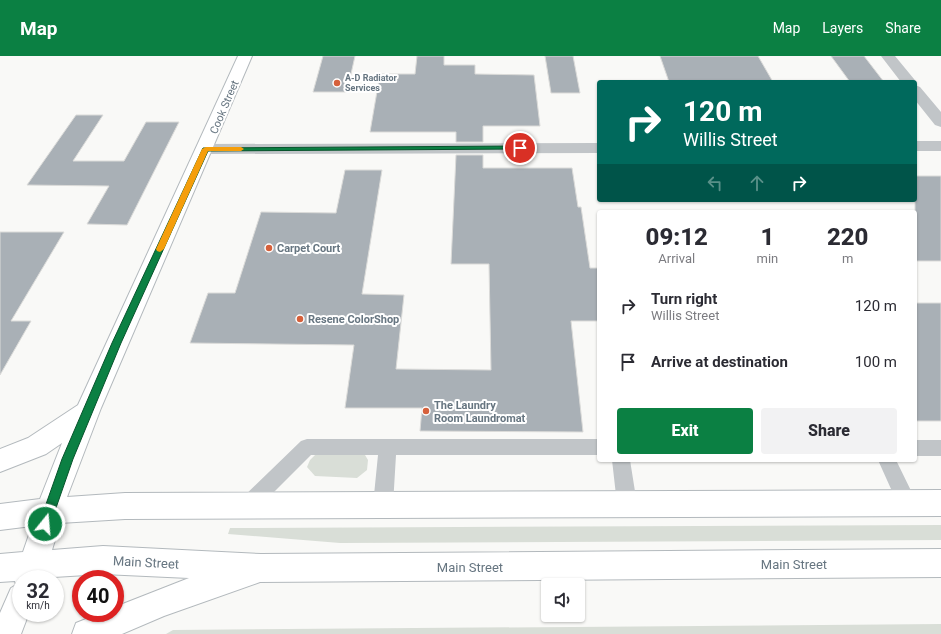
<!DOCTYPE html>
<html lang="en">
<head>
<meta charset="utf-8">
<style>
	:root { --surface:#fff; --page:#f2f2f3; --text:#2b2b33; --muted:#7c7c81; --accent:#0b8043 }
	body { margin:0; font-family:Roboto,sans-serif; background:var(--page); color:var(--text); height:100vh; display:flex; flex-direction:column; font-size:15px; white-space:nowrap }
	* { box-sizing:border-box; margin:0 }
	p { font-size:13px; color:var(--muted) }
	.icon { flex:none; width:22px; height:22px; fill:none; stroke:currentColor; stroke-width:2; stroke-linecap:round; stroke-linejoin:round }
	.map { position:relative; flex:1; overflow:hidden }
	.sheet { position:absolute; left:597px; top:154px; width:320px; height:252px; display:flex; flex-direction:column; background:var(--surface); border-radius:4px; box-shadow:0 1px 3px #0004 }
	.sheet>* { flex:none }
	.top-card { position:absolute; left:597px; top:24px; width:320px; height:122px; border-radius:4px; box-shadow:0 1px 3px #0004; background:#00695c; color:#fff; overflow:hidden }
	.tools { position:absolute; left:541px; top:522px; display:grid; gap:8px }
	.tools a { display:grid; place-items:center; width:44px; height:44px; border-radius:4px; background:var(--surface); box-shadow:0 1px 3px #0004; font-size:20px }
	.speed { position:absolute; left:12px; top:514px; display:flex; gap:8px; font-size:20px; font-weight:700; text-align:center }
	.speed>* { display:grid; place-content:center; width:52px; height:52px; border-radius:50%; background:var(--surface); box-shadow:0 1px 3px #0004; line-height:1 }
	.speed small { font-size:10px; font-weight:400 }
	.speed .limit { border:6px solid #d22; background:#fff; color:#111 }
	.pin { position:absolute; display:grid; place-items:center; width:34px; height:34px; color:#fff; margin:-17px; border:2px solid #fff; border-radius:50%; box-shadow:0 1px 4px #0007 }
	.me { position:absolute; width:44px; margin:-22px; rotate:17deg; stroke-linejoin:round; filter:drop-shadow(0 0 3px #0008) }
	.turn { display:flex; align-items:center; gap:14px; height:84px; padding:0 20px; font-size:18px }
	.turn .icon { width:52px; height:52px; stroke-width:2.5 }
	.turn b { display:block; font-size:28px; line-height:34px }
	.lanes { display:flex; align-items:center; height:38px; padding:0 20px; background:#0003; justify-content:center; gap:20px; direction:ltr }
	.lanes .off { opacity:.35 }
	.eta { display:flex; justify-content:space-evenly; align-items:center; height:68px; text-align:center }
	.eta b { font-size:24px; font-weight:800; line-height:28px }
	.primary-button { display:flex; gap:8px; margin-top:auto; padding:8px 20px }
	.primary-button a { flex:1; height:46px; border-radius:4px; background:var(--accent); color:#fff; font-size:16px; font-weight:800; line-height:46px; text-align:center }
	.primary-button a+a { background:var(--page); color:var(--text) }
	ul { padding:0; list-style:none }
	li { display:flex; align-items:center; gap:12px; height:56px; padding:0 20px }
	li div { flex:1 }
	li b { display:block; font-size:15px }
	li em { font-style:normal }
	header { display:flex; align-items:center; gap:24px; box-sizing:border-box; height:56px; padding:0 20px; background:var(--accent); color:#fff }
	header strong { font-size:19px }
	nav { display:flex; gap:22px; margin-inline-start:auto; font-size:14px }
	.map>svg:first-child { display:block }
	.green { fill:#d9ded7 }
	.building { fill:#a9b0b6; stroke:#dbdbd9 }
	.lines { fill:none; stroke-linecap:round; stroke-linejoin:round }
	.secondary-casing { stroke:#b3b9bd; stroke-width:2 }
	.lane { fill:#c1c5c8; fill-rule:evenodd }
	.street { fill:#c1c5c8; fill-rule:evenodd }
	.secondary { fill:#fff; fill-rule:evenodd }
	.route { fill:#0b8043; stroke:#07532c }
	.slow { fill:#f59e0b }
	.poi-dot { fill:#d6603b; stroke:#fff; stroke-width:1.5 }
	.labels { text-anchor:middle; stroke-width:4; stroke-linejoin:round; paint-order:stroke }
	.far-poi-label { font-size:9px; font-weight:bold; fill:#667580; stroke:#fff; text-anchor:start }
	.street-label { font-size:11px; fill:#667580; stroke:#fff }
	.poi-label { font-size:11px; font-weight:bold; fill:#667580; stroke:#fff; text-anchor:start }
	.near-street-label { font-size:13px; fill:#667580; stroke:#fff }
</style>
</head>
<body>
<header>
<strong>Map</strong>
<nav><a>Map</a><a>Layers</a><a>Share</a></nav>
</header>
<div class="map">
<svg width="941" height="578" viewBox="0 0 941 578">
	<rect width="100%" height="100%" fill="#f9f9f7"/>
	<!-- green -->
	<path class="green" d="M316,398L365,399L368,404L367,414L357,422L315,420L307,411L310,404Z
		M941,469V484L340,487L228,478L230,472Z
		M941,568V578H166L173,574Z"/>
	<!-- building -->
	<path class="building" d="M323,0H355L347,36H313Z
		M417,0H444V9H475V18L534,19L540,70H483V86H456V76H370L380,18H415Z
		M545,0H573L580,37H551Z
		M660,0H758L773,26H669Z
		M831,0H864L884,26H850Z
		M76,59H103L73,105H124L146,66H179L127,169L87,168L109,130L27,129Z
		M456,99H483V112H572L578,151H581L590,212H599V265H571L583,376L420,375L422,352H345L354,289L190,287L208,237H235L261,156L336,157L345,114H382L362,238L404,239L396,313L491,314L489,208H451Z
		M915,120H941V205H915Z
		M0,176H64L11,265H31L0,319Z
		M915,247H941V365H915Z"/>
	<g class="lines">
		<defs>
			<path id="secondary" d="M238,0H252L101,352L67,441L125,437L941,434V460L125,463L60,467L52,494L103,490L261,498L941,493V521L260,526L164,560L122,578H72L76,567L101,557H115V551L189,522L103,518L21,523V557H29L21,578H0V557L11,532L16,529L15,525L0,526V498L23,496L32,470L0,474V448L40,443L62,387L46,398L0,416V393L28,382L78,349Z"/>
		</defs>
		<!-- secondary casing -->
		<use href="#secondary" class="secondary-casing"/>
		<!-- lane -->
		<path class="lane" d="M307,383H599V399H396L393,449L390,455L383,458L376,455L373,449L378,399H311L254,456L247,459L240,456L237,450L240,444L301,385Z
			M915,384H941V400H915Z
			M612,404H630L637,448L634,454L627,457L620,454L617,448Z
			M878,404H896L917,447L914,453L907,456L900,453Z"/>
		<!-- street -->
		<path class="street" d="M881,0H895L914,23L916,26L915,28V26H901Z
			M915,29L920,31L941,56V71L935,69L915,44Z
			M915,85H941V95H915Z
			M599,87V97L206,98L200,97L198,93L200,89L206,88Z"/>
		<!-- secondary -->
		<use href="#secondary" class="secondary"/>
	</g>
	<!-- route -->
	<path class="route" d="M520,90L523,91V93L208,95L121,287L73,403L49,472L45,474L41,472L39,468L62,403L112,287L203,92Z"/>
	<!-- slow -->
	<path class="slow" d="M206,91H241L244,93L241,95H208L164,193L160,196L157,195L156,193L202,93Z"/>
	<!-- markers -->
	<g class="poi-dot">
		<circle cx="337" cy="27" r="4"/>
		<circle cx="269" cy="192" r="4"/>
		<circle cx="300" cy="263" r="4"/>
		<circle cx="426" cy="355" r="4"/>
	</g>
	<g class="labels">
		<!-- far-poi labels -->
		<g class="far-poi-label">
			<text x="345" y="25">A-D Radiator<tspan x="345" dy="10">Services</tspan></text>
		</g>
		<!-- street labels -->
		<g class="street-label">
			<text transform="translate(224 51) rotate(-67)" y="4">Cook Street</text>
		</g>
		<!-- poi labels -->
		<g class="poi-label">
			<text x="277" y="196">Carpet Court</text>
			<text x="308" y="267">Resene ColorShop</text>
			<text x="434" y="353">The Laundry<tspan x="434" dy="13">Room Laundromat</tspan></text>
		</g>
		<!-- near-street labels -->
		<g class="near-street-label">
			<text transform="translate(146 506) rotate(3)" y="5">Main Street</text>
			<text x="794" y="513">Main Street</text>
			<text x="470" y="516">Main Street</text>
		</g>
	</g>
</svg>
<div class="tools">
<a><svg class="icon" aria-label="sound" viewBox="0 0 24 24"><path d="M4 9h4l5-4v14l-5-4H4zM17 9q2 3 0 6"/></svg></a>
</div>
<div class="speed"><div>32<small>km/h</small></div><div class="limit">40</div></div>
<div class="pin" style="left:520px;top:92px;background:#d93025"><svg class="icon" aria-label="arrive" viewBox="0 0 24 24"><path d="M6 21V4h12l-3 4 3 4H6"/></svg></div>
<svg class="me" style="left:45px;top:468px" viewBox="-20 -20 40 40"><circle r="17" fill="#0b8043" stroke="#fff" stroke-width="3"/><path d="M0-11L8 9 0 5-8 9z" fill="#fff"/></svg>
<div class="top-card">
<div class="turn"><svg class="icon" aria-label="right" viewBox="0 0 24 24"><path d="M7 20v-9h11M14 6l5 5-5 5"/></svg><div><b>120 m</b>Willis Street</div></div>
<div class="lanes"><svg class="icon off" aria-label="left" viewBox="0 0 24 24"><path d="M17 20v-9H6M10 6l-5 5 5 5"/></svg><svg class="icon off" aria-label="ahead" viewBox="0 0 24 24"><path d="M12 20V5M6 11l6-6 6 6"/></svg><svg class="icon" aria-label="right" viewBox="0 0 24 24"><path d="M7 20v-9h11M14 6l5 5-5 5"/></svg></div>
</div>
<section class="sheet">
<div class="eta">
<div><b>09:12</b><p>Arrival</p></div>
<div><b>1</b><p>min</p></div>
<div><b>220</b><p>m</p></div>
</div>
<ul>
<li><svg class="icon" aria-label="right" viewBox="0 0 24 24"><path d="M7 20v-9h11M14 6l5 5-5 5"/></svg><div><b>Turn right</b><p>Willis Street</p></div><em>120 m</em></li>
<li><svg class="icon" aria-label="arrive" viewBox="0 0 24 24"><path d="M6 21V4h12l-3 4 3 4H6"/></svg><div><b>Arrive at destination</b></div><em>100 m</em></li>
</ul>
<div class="primary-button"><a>Exit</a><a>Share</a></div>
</section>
</div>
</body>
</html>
